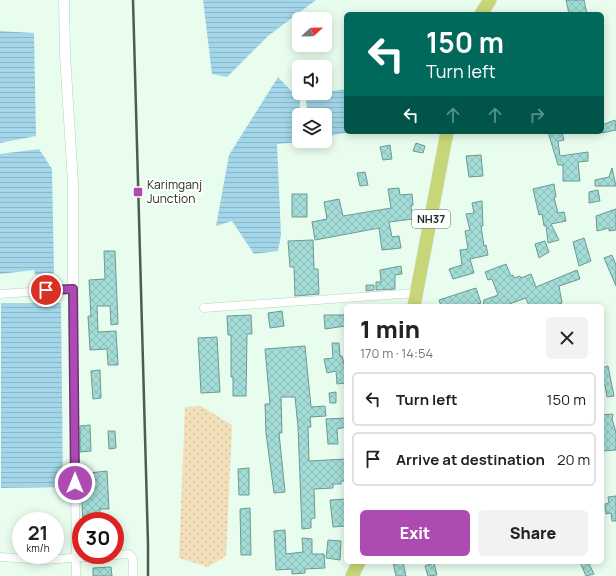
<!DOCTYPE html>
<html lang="en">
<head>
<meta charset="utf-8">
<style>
	:root { --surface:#fff; --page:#f2f2f2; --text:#222; --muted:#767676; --line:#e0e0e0; --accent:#ad4bb3 }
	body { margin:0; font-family:Manrope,sans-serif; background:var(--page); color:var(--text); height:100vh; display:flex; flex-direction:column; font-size:15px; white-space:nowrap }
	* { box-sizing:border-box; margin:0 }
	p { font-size:13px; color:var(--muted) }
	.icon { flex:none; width:22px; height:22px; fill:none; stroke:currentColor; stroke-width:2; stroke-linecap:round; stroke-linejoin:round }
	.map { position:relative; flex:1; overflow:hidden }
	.sheet { position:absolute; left:344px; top:304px; width:260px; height:260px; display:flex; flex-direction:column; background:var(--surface); border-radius:6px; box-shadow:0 2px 10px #0003 }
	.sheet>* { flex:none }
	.guide { position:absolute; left:344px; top:12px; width:260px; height:122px; border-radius:6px; box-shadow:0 2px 10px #0003; background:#00695c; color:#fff; overflow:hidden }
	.needle { width:26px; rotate:68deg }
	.fabs { position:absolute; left:292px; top:12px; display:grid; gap:8px }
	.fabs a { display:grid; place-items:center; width:40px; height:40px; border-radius:6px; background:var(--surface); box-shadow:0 2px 10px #0003; font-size:20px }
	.speed { position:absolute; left:12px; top:512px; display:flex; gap:8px; font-size:20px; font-weight:700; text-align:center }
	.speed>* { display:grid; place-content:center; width:52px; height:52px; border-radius:50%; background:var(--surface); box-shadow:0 2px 10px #0003; line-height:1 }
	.speed small { font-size:10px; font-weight:400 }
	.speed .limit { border:6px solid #d22; background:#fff; color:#111 }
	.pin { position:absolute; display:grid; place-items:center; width:34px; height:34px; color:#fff; margin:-17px; border:2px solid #fff; border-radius:50%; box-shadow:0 1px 4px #0007 }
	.me { position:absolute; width:44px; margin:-22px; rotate:0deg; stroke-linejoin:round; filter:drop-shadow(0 0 3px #0008) }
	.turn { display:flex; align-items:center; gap:14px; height:84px; padding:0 16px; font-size:18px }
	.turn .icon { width:52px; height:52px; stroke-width:2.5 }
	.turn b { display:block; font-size:28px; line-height:34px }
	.lanes { display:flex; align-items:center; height:38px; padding:0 16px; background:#0003; justify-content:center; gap:20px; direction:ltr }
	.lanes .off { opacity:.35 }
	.round { display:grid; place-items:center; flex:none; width:42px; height:42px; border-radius:6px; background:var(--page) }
	.head { display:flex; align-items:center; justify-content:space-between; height:68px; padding:0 16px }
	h1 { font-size:24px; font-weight:800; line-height:30px }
	.cta { display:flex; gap:8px; margin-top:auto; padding:8px 16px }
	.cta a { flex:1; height:46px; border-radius:6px; background:var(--accent); color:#fff; font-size:16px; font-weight:800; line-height:46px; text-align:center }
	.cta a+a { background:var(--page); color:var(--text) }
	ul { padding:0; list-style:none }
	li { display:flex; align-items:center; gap:12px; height:54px; margin:0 8px 6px; padding:0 8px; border:2px solid var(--line); border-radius:6px }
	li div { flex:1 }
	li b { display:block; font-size:15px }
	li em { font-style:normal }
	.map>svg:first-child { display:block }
	.grass { fill:url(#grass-dots) }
	.water { fill:url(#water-rules) }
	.building { fill:url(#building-cross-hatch); stroke:#6c9994 }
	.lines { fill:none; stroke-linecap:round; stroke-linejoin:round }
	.minor-casing { stroke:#b3d5bc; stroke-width:9 }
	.tertiary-casing { stroke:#b3d5bc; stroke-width:11 }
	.trunk-casing { stroke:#e0e2e0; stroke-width:14 }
	.minor { stroke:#fff; stroke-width:8 }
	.tertiary { stroke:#fff; stroke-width:10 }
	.trunk { stroke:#c6d678; stroke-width:13 }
	.rail { stroke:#4d5c51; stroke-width:2.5 }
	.route-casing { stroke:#703174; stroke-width:10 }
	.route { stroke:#ad4bb3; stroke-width:7 }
	.poi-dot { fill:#ad4bb3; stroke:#fff; stroke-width:1.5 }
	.labels { text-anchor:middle; stroke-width:4; stroke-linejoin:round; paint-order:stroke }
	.shield { fill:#fff; stroke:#636c65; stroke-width:1 }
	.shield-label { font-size:11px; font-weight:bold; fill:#202d23 }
	.poi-label { font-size:12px; fill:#202d23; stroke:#fff; text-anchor:start }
</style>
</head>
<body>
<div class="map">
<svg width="616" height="576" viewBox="0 0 616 576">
	<defs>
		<pattern id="grass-dots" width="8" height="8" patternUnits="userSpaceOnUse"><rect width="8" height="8" fill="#f2deb8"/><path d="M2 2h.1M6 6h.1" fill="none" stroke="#cfbf9e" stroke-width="1.8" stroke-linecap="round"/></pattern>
		<pattern id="water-rules" width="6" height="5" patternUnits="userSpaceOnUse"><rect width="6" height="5" fill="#a2d6e8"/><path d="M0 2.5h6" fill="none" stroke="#8bb8c7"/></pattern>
		<pattern id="building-cross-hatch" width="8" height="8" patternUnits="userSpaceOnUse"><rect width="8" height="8" fill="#a3dcd6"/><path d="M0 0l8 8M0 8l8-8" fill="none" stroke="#8cbdb7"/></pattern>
	</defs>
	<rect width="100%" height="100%" fill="#e9fdee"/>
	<!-- grass -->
	<path class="grass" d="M201,406L232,425L226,556L208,567L179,558L185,407Z"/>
	<!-- water -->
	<path class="water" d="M203,0H316L268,36L227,77L212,74Z
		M0,31L34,33L36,136L0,143Z
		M278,77L300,100L299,141L301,142L277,144L281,235L278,251L254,254L232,221L216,226L229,155Z
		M346,89V132H349L325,137V115H308L305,95Z
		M39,149L52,169L54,273L35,275L34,270L0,274V154Z
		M1,303H61L63,487L1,488Z"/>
	<!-- building -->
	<path class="building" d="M566,0H584L587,14H569Z
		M615,120L616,130L602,133V125Z
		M548,132H562L564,140L558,141L560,156L588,152V161L578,162L580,181H563V165H558Z
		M416,143L425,146L423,153L413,151Z
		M390,145L392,159L383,160L380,147Z
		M481,155L483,176L469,177L466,156Z
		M612,168L616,186H595V180L609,177Z
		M365,172L368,185L360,186L357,173Z
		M554,184L556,197H554L558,213L564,212L566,221L551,224L559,240L548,243L546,225L544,226L542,214L539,215L533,189Z
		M399,188L400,195L412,194L413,205L411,206L413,219L389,222L392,237L399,236L401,248L382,250L379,228L315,240L312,222L327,219L324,202L339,199L343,216L391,208L388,189Z
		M598,190L600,201L589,203V192Z
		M292,194H307V217H292Z
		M482,201L483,226H481L484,246L486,245L488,255L470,259L474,273L453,279L449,269L462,265L460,250L468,249L465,231L470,230L466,214L474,213L472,203Z
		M616,209V230L609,231V228L597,231L596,216Z
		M584,238L591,261L579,266L573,242Z
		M313,240L314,269H318L319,294L295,296L294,267H290L288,241Z
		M545,241L549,252L539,258L535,244Z
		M104,251H115L118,324L111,325L110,306H97L98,332L116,331L118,365H108L107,349L90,350L88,316H91L89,280L105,279Z
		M612,255L616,265V286L604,258Z
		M506,264L511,276L513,275L514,278L520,276L521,278L531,274L536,287L577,270L580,279L559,286L562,303L553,306H529L526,298L509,304V306H483L484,300L498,295L492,279L488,280L485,272Z
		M401,266L402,274L395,275V289L376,290V282H381L380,270Z
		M366,285H374V290L366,291Z
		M476,288L481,303L471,306H441L439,300Z
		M282,311L284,326L270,328L268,313Z
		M251,315L252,334H247L246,396H233V377H231V335H228L227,316Z
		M324,315H344L345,326L325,329Z
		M217,337L220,392L201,393L198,338Z
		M332,343H339L340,356H342L346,372V383L337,384L336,371L327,373L324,359L333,358Z
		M305,346L311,407L325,406L326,416L310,417L311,427H308L309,461L346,459V481H341V484H333V488L314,489L315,518L311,519V528L302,529L298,427L295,397H281L282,433H279L285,492L274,493L266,433L265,404H270L265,349Z
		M608,366L614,396L607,397L605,385L602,386V368Z
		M100,370L101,398L93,399L91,371Z
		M336,392V403H330L329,393Z
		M613,414L612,419L616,432V450L602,451V415Z
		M346,418V427L337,429L338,444H328L326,419Z
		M90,425L91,451L80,452V426Z
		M108,431H115L116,448L109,449Z
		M249,468V495H239L238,469Z
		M107,471L109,509H100V521H83L80,474Z
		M616,496V521H612L611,513L606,514L605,504L609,503L608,497Z
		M346,499L345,526L333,527L330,500Z
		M250,508L251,555H241L240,509Z
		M285,530L286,554L303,552L302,538L312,539V554H324L325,568L305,569V573L292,574V569L276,570L274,531Z
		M328,540L341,541L340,560L326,558Z
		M393,562H403L406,576H396Z
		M580,562H588L594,574L586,576Z
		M434,563L437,575L428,576L425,566Z
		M111,567L112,576H93V568Z"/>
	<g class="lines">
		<defs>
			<path id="minor" d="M0,294L73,289L76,576
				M204,308L417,293
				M115,555L129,554L133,559V576
				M0,557L45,560L112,555"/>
			<path id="tertiary" d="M64,0L65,55L73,183V289"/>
			<path id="trunk" d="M481,14L490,0
				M414,306L447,132
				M352,576L359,562"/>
		</defs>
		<!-- minor casing -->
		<use href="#minor" class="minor-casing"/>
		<!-- tertiary casing -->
		<use href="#tertiary" class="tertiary-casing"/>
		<!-- trunk casing -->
		<use href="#trunk" class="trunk-casing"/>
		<!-- minor -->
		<use href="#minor" class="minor"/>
		<!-- tertiary -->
		<use href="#tertiary" class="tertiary"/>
		<!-- trunk -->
		<use href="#trunk" class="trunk"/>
		<!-- rail -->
		<path class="rail" d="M133,0L148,544V576"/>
	</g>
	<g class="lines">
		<defs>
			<path id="route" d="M46,290L73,289L75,483"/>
		</defs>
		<!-- route casing -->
		<use href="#route" class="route-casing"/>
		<!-- route -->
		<use href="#route" class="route"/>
	</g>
	<!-- markers -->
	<rect class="poi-dot" x="133" y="187" width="10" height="10" rx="2"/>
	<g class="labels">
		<!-- shield labels -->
		<rect class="shield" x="412" y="210" width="38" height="18" rx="3"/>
		<g class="shield-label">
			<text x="431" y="223">NH37</text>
		</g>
		<!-- poi labels -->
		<g class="poi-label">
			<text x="147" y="189">Karimganj<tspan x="147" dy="14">Junction</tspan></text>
		</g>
	</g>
</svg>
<div class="fabs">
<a><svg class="needle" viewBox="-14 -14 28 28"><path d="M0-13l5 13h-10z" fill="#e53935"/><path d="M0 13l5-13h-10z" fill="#767676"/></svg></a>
<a><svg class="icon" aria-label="sound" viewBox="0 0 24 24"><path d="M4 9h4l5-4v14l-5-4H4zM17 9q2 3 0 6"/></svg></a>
<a><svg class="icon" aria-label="layers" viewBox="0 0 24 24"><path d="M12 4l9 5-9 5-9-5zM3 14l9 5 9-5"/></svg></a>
</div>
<div class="speed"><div>21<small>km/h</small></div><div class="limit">30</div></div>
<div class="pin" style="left:46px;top:290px;background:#d93025"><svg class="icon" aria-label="arrive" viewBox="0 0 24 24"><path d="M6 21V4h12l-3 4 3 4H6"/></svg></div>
<svg class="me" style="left:75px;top:483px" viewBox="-20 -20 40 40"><circle r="17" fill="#ad4bb3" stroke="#fff" stroke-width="3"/><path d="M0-11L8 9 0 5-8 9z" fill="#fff"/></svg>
<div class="guide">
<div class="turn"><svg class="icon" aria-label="left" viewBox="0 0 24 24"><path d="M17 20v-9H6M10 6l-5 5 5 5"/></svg><div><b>150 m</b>Turn left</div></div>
<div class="lanes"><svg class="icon" aria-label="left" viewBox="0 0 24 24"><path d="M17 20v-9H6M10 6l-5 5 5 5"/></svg><svg class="icon off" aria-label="ahead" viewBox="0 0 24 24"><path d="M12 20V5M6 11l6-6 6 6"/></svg><svg class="icon off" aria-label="ahead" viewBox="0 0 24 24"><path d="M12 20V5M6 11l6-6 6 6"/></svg><svg class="icon off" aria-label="right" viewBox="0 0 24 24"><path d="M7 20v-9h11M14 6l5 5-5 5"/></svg></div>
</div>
<section class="sheet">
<div class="head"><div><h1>1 min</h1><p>170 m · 14:54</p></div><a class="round"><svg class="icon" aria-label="close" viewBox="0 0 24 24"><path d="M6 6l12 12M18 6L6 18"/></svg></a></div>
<ul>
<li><svg class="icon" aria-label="left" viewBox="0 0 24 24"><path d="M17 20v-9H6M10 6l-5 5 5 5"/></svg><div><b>Turn left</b></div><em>150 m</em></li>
<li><svg class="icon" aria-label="arrive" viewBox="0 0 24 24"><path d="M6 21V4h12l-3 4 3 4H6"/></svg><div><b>Arrive at destination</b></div><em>20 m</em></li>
</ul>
<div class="cta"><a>Exit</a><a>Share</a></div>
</section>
</div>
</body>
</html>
